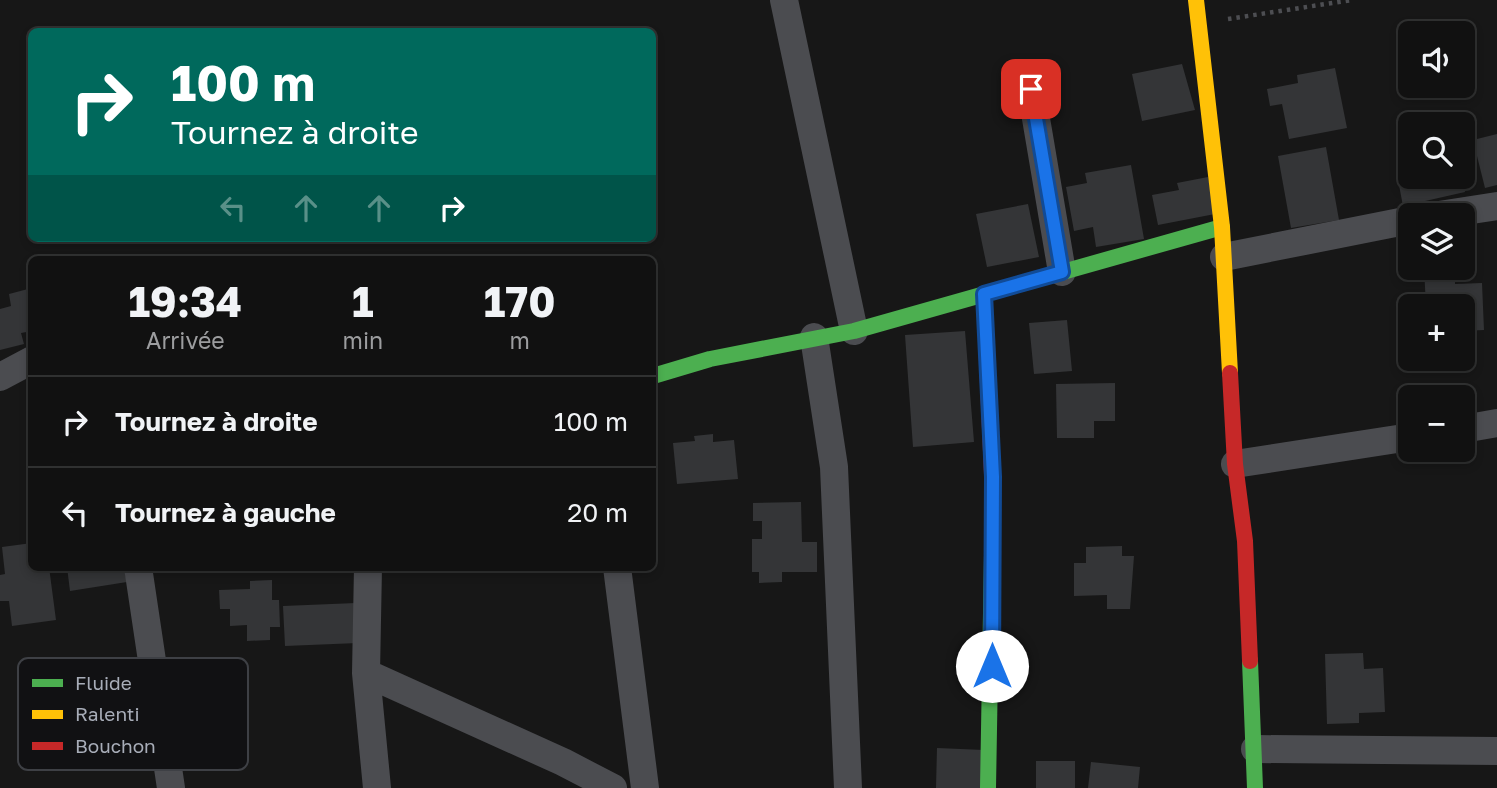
<!DOCTYPE html>
<html lang="fr">
<head>
<meta charset="utf-8">
<style>
	:root { --surface:#111; --page:#1e1f1f; --text:#f1f3f6; --muted:#9c9d9f; --line:#303131 }
	body { margin:0; font-family:"Golos Text",sans-serif; background:var(--page); color:var(--text); height:100vh; display:flex; flex-direction:column; font-size:26px; white-space:nowrap }
	* { box-sizing:border-box; margin:0 }
	p { font-size:23px; color:var(--muted) }
	.icon { flex:none; width:38px; height:38px; fill:none; stroke:currentColor; stroke-width:2; stroke-linecap:round; stroke-linejoin:round }
	.map { position:relative; flex:1; overflow:hidden }
	.sheet { position:absolute; left:28px; top:256px; width:628px; height:315px; display:flex; flex-direction:column; background:var(--surface); border-radius:10px; box-shadow:0 4px 10px #0003,0 0 0 2px var(--line) }
	.sheet>* { flex:none }
	.hud { position:absolute; left:28px; top:28px; width:628px; height:214px; border-radius:10px; box-shadow:0 4px 10px #0003,0 0 0 2px var(--line); background:#00695c; color:#fff; overflow:hidden }
	.controls { position:absolute; left:1398px; top:21px; display:grid; gap:14px }
	.controls a { display:grid; place-items:center; width:77px; height:77px; border-radius:10px; background:var(--surface); box-shadow:0 4px 10px #0003,0 0 0 2px var(--line); font-size:35px }
	.pin { position:absolute; display:grid; place-items:center; width:60px; height:60px; color:#fff; margin:-30px; border-radius:14px; box-shadow:0 4px 10px #0006 }
	.me { position:absolute; width:77px; margin:-38px; rotate:0deg; stroke-linejoin:round; filter:drop-shadow(0 0 5px #0008) }
	.turn { display:flex; align-items:center; gap:24px; height:147px; padding:0 28px; font-size:32px }
	.turn .icon { width:91px; height:91px; stroke-width:2.5 }
	.turn b { display:block; font-size:49px; line-height:60px }
	.lanes { display:flex; align-items:center; height:66px; padding:0 28px; background:#0003; justify-content:center; gap:35px; direction:ltr }
	.lanes .off { opacity:.35 }
	.eta { display:flex; justify-content:space-evenly; align-items:center; height:119px; text-align:center }
	.eta b { font-size:42px; font-weight:700; line-height:49px }
	ul { padding:0; list-style:none }
	li { display:flex; align-items:center; gap:21px; height:91px; padding:0 28px; border-top:2px solid var(--line) }
	li div { flex:1 }
	li b { display:block; font-size:26px }
	li em { font-style:normal }
	.map>svg:first-child { display:block }
	.building { fill:#343537 }
	.lines { fill:none; stroke-linecap:round; stroke-linejoin:round }
	.path { stroke:#4d4e52; stroke-width:4.5; stroke-dasharray:3.5 5; stroke-linecap:butt }
	.street { stroke:#4b4c50; stroke-width:28 }
	.fast { stroke:#4caf50; stroke-width:16 }
	.slow { stroke:#ffc107; stroke-width:16 }
	.jam { stroke:#c62828; stroke-width:16 }
	.route-casing { stroke:#114b97; stroke-width:18 }
	.route { stroke:#1a73e8; stroke-width:12 }
	.key { fill:#111113; stroke:#3e4045; stroke-width:2 }
	.key-label { font-size:19px; fill:#a8adb8 }
</style>
</head>
<body>
<div class="map">
<svg width="1497" height="788" viewBox="0 0 1497 788">
	<rect width="100%" height="100%" fill="#171717"/>
	<!-- building -->
	<path class="building" d="M1182,64L1195,110L1142,121L1132,74Z
		M1335,68L1347,128L1289,139L1282,104L1270,106L1267,89L1298,83L1297,75Z
		M1497,134V185L1485,188L1473,140Z
		M1410,139V177H1462L1465,192L1403,206L1399,185L1409,182L1400,142Z
		M1326,147L1339,220L1291,228L1278,156Z
		M1131,165L1144,239L1096,247L1093,227L1074,231L1066,187L1087,183L1085,173Z
		M1208,177L1215,214L1158,225L1152,195L1179,190L1177,183Z
		M1028,204L1039,257L987,267L976,214Z
		M1424,268H1455V284L1482,283L1484,330L1463,331V306H1426Z
		M28,289L32,305V331L21,333L24,344L0,350V309L11,306L9,294Z
		M1067,320L1072,371L1034,374L1029,323Z
		M965,331L974,442L913,447L905,335Z
		M1115,383V421H1094V438H1057L1056,384Z
		M713,434V442L734,440L738,479L677,484L673,443L695,441L694,436Z
		M801,502L802,542H817V572H782V582L759,583V572H752V539H762V521H753V503Z
		M32,543V567H49L56,620L12,626L9,601H0V575L5,574L2,547Z
		M1122,546V556H1134L1130,609H1107V595L1074,596V563H1086V547Z
		M67,567H124L127,582L70,591Z
		M272,580V600H279L280,627H270V640L247,641V625L230,626V609H220L219,590L250,589V581Z
		M356,603L358,643L285,646L283,606Z
		M1363,653L1364,669L1383,668L1385,712L1359,713V723L1327,724L1325,654Z
		M937,748L984,750L982,788H936Z
		M1036,761H1075V788H1036Z
		M1091,762L1140,767L1138,788H1088Z"/>
	<g class="lines">
		<!-- path -->
		<path class="path" d="M1228,19L1352,0"/>
		<!-- street -->
		<path class="street" d="M784,0L854,331
			M1031,89L1062,272
			M1439,215L1497,206
			M1224,257L1410,220
			M814,337L834,467L848,788
			M0,377L32,360
			M1463,429L1497,423
			M1235,464L1410,437
			M138,567L171,788
			M368,567L366,673L377,788
			M617,567L645,788
			M366,673L563,762L613,788
			M1255,749L1497,751"/>
		<!-- fast -->
		<path class="fast" d="M653,376L710,359L854,331L1222,227
			M1250,661L1255,788
			M988,788L993,497"/>
		<!-- slow -->
		<path class="slow" d="M1196,0L1222,227L1230,373"/>
		<!-- jam -->
		<path class="jam" d="M984,294L993,497
			M1230,373L1235,464L1245,541L1250,661"/>
	</g>
	<g class="lines">
		<defs>
			<path id="route" d="M992,666L993,477L984,294L1062,272L1031,89"/>
		</defs>
		<!-- route casing -->
		<use href="#route" class="route-casing"/>
		<!-- route -->
		<use href="#route" class="route"/>
	</g>
	<!-- legend -->
	<rect x="18" y="658" width="230" height="112" rx="10" class="key"/>
	<rect x="32" y="679" width="31" height="8" fill="#4caf50"/>
	<rect x="32" y="710" width="31" height="9" fill="#ffc107"/>
	<rect x="32" y="742" width="31" height="8" fill="#c62828"/>
	<g class="key-label">
		<text x="75" y="690">Fluide</text>
		<text x="75" y="721">Ralenti</text>
		<text x="75" y="753">Bouchon</text>
	</g>
</svg>
<div class="controls">
<a><svg class="icon" aria-label="sound" viewBox="0 0 24 24"><path d="M4 9h4l5-4v14l-5-4H4zM17 9q2 3 0 6"/></svg></a>
<a><svg class="icon" aria-label="search" viewBox="0 0 24 24"><circle cx="10" cy="10" r="6"/><path d="M15 15l6 6"/></svg></a>
<a><svg class="icon" aria-label="layers" viewBox="0 0 24 24"><path d="M12 4l9 5-9 5-9-5zM3 14l9 5 9-5"/></svg></a>
<a>+</a>
<a>−</a>
</div>
<div class="pin" style="left:1031px;top:89px;background:#d93025"><svg class="icon" aria-label="arrive" viewBox="0 0 24 24"><path d="M6 21V4h12l-3 4 3 4H6"/></svg></div>
<svg class="me" style="left:992px;top:666px" viewBox="-20 -20 40 40"><circle r="19" fill="#fff"/><path d="M0-13L10 11 0 6-10 11z" fill="#1a73e8"/></svg>
<div class="hud">
<div class="turn"><svg class="icon" aria-label="right" viewBox="0 0 24 24"><path d="M7 20v-9h11M14 6l5 5-5 5"/></svg><div><b>100 m</b>Tournez à droite</div></div>
<div class="lanes"><svg class="icon off" aria-label="left" viewBox="0 0 24 24"><path d="M17 20v-9H6M10 6l-5 5 5 5"/></svg><svg class="icon off" aria-label="ahead" viewBox="0 0 24 24"><path d="M12 20V5M6 11l6-6 6 6"/></svg><svg class="icon off" aria-label="ahead" viewBox="0 0 24 24"><path d="M12 20V5M6 11l6-6 6 6"/></svg><svg class="icon" aria-label="right" viewBox="0 0 24 24"><path d="M7 20v-9h11M14 6l5 5-5 5"/></svg></div>
</div>
<section class="sheet">
<div class="eta">
<div><b>19:34</b><p>Arrivée</p></div>
<div><b>1</b><p>min</p></div>
<div><b>170</b><p>m</p></div>
</div>
<ul>
<li><svg class="icon" aria-label="right" viewBox="0 0 24 24"><path d="M7 20v-9h11M14 6l5 5-5 5"/></svg><div><b>Tournez à droite</b></div><em>100 m</em></li>
<li><svg class="icon" aria-label="left" viewBox="0 0 24 24"><path d="M17 20v-9H6M10 6l-5 5 5 5"/></svg><div><b>Tournez à gauche</b></div><em>20 m</em></li>
</ul>
</section>
</div>
</body>
</html>
